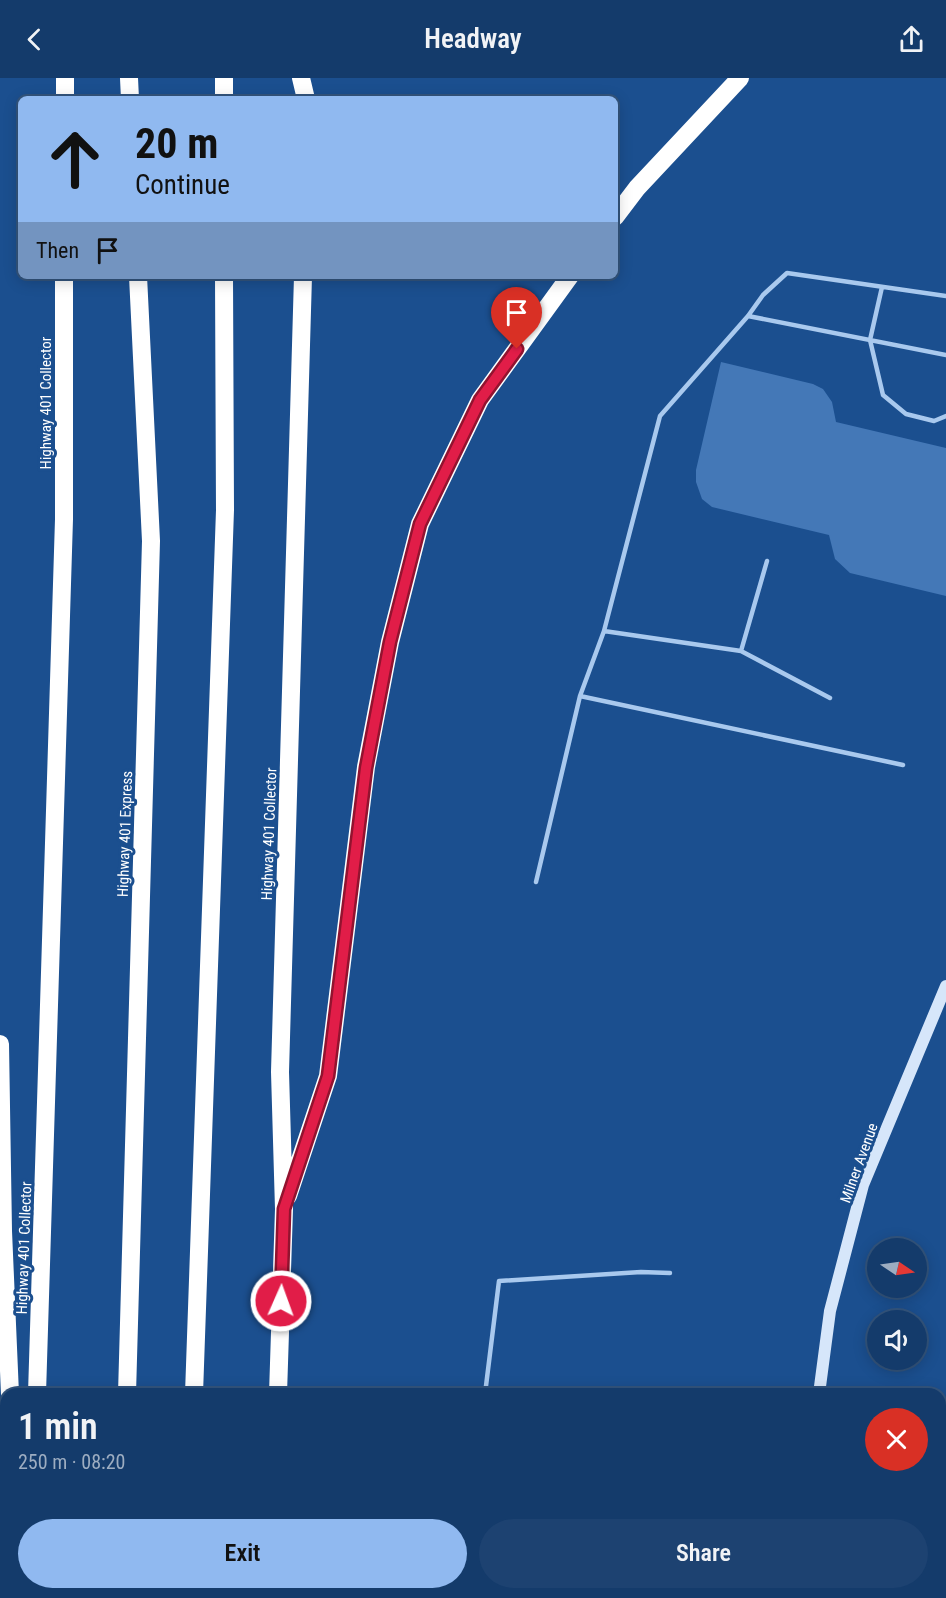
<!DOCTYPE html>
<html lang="en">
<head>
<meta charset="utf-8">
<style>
	:root { --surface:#143b6b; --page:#1d4271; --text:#f1f3f6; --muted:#9dadc1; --line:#33557e; --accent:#90b9f0 }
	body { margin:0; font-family:"Roboto Condensed",sans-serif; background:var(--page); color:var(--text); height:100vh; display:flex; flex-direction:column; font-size:22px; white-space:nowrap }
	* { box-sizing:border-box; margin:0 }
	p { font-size:20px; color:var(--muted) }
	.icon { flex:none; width:33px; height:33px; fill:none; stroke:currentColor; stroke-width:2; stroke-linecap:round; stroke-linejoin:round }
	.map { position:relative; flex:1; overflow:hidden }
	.drawer { position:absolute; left:0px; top:1310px; width:946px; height:212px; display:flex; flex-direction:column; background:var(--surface); border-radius:18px 18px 0 0; box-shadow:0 3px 15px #0003,0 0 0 2px var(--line) }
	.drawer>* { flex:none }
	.hud { position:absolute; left:18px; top:18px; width:600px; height:183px; border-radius:9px; box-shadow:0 3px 15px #0003,0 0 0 2px var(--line); background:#90b9f0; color:#111; overflow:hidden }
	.needle { width:39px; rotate:103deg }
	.controls { position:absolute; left:867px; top:1160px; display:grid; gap:12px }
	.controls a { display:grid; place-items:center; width:60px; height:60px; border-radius:50%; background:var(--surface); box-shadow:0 3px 15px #0003,0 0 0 2px var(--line); font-size:30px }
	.pin { position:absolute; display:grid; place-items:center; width:51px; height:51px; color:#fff; margin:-62px -26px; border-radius:50% 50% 50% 0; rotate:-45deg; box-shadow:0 0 6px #0007 }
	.pin .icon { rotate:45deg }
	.me { position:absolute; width:66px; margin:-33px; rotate:2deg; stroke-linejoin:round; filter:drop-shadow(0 0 4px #0008) }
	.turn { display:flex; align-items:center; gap:21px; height:126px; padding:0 18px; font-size:27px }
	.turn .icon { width:78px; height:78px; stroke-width:2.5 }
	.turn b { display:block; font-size:42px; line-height:51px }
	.then { display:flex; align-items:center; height:57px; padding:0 18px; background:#0003; gap:12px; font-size:22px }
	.round { display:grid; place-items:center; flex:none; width:63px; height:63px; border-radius:32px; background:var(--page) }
	.overview { display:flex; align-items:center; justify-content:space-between; height:102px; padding:0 18px }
	h1 { font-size:36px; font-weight:600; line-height:45px }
	.button { display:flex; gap:12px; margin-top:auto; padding:12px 18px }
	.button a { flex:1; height:69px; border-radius:36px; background:var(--accent); color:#111; font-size:24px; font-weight:600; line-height:69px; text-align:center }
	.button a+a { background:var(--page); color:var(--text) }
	header { display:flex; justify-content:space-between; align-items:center; height:78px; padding:0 18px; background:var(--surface); font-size:27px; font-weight:600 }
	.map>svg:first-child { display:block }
	.building { fill:#4478b7 }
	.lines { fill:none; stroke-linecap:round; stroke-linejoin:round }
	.service { stroke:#a9c9ee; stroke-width:4.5 }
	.secondary { stroke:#d6e6fa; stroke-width:12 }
	.motorway { stroke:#fff; stroke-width:18 }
	.route-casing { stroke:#92132f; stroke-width:15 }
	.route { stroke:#e11d48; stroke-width:10 }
	.labels { text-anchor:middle; stroke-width:6; stroke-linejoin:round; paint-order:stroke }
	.street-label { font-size:15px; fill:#fff; stroke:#1b4f8f }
</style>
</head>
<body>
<header><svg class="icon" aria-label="back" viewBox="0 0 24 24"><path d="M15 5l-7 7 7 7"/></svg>Headway<svg class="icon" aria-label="share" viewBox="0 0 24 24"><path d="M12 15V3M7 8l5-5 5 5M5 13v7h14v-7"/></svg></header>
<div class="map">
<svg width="946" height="1520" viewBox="0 0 946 1520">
	<rect width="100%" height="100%" fill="#1b4f8f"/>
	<!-- building -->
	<path class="building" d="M721,284L813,306L823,311L832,324L836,344L946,370V518L850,495L835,481L829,457L712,429L702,421L696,404V392Z"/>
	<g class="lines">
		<!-- service -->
		<path class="service" d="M882,209L870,262L883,317L906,336L934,343L946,338
			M748,238L946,277
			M604,553L741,573L830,620
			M741,573L767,483
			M580,618L903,687
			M536,804L580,618L604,553L660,338L748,238L763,217L787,195L946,218
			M485,1316L499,1203L641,1194L670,1195
			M441,1520V1515"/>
		<!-- secondary -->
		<path class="secondary" d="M819,1316L830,1233L863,1107L946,908
			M815,1515V1520"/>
		<!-- motorway -->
		<path class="motorway" d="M129,0L130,21
			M224,0V21
			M301,0L306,21
			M65,21V0
			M615,139L637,110L740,0
			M0,966L3,1153L10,1316
			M288,1118L328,998L366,689L390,564L420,446L480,322L570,198
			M37,1316L64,441V198
			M127,1316L151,463L138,198
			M194,1316L225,432L224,198
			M278,1316L284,1131L280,994L303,198
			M18,1515L19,1520
			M122,1520V1515
			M187,1520V1515
			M273,1520V1515"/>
	</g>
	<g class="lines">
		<defs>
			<path id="route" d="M281,1223L284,1131L328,998L366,690L390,564L420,446L480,322L517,271"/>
		</defs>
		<!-- route casing -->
		<use href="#route" class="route-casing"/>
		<!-- route -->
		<use href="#route" class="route"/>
	</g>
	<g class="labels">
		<!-- street labels -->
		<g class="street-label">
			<text transform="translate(46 325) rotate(-90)" y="5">Highway 401 Collector</text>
			<text transform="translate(125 756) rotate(-88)" y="5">Highway 401 Express</text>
			<text transform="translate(269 756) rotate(-88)" y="5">Highway 401 Collector</text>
			<text transform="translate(859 1085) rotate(-70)" y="5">Milner Avenue</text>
			<text transform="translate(24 1170) rotate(-88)" y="5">Highway 401 Collector</text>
		</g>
	</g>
</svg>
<div class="controls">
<a><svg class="needle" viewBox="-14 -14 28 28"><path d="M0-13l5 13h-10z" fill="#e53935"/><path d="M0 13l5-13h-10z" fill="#9dadc1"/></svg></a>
<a><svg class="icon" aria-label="sound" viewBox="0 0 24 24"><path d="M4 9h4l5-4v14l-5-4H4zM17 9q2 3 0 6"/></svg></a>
</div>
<div class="pin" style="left:517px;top:271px;background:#d93025"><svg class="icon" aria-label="arrive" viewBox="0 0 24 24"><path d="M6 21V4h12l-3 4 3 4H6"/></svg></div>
<svg class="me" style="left:281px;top:1223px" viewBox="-20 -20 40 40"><circle r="17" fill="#e11d48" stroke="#fff" stroke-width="3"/><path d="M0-11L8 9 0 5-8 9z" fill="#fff"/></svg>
<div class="hud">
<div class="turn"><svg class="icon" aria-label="ahead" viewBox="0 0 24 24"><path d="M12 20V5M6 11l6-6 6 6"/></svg><div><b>20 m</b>Continue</div></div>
<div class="then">Then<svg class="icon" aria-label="arrive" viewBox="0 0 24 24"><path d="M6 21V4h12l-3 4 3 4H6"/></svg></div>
</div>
<section class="drawer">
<div class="overview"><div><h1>1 min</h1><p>250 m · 08:20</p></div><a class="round" style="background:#d93025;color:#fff"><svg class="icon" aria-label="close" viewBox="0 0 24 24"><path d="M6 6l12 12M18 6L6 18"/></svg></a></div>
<div class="button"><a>Exit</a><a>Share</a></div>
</section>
</div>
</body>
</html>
